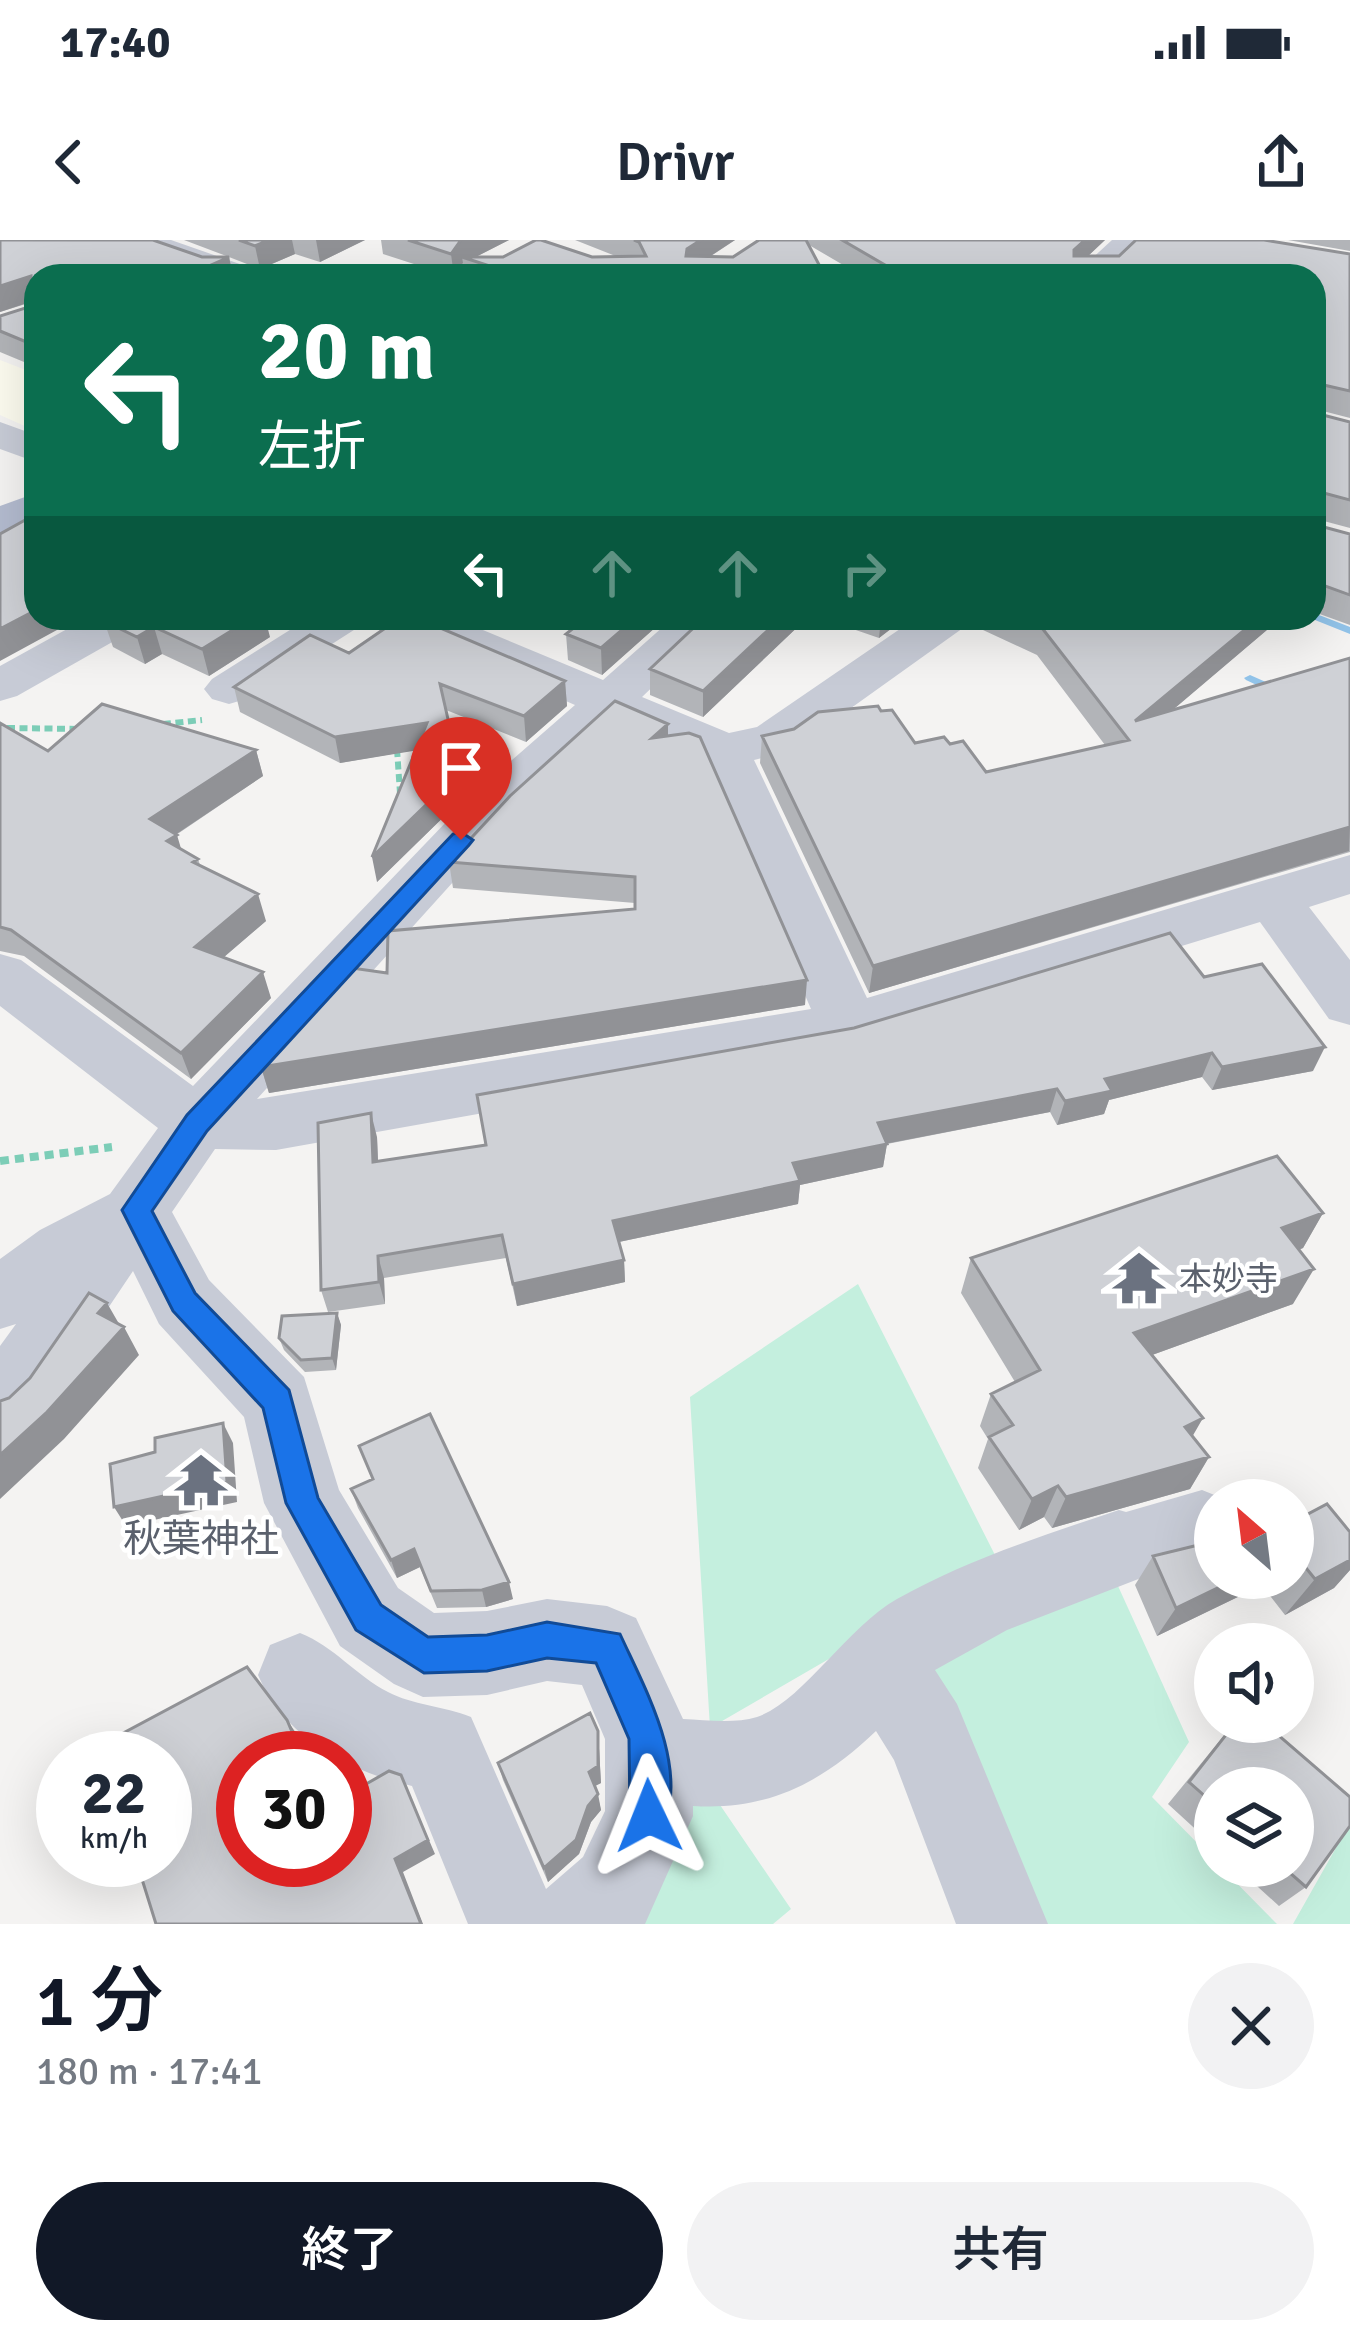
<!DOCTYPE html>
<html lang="ja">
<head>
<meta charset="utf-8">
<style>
	:root { --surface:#fff; --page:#f2f2f3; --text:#1f2937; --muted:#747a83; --accent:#111827 }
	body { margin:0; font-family:Signika,"Noto Sans JP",sans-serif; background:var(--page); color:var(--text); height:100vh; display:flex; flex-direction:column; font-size:45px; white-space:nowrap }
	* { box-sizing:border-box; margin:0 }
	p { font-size:39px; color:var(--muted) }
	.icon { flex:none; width:66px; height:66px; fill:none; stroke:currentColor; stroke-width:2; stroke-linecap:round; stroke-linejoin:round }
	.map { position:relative; height:1684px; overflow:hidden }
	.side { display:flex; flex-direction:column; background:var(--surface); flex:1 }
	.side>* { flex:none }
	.top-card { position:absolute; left:24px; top:24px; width:1302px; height:366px; border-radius:36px; box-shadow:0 12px 48px #0002; background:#0b6e4f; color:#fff; overflow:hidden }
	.needle { width:78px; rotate:332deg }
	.buttons { position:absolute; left:1194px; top:1239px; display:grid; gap:24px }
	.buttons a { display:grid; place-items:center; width:120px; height:120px; border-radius:50%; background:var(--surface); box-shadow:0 12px 48px #0002; font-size:60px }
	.speed { position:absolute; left:36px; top:1491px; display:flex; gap:24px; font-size:60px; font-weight:700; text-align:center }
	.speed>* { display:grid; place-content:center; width:156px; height:156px; border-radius:50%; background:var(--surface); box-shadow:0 12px 48px #0002; line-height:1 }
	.speed small { font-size:30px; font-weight:400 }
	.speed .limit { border:18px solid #d22; background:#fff; color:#111 }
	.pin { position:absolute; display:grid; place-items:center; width:102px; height:102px; color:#fff; margin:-123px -51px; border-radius:50% 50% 50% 0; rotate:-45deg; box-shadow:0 0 12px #0007 }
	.pin .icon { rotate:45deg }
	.me { position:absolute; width:132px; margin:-66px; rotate:358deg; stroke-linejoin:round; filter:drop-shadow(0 0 9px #0008) }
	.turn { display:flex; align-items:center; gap:42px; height:252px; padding:0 36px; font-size:54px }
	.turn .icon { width:156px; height:156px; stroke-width:2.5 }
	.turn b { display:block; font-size:84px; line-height:102px }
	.lanes { display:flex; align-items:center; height:114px; padding:0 36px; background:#0003; justify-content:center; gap:60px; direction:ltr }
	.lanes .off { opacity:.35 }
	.round { display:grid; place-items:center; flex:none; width:126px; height:126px; border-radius:63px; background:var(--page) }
	.summary { display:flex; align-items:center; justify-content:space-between; height:204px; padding:0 36px }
	h1 { font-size:72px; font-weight:600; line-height:90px; color:var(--accent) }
	.primary-button { display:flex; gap:24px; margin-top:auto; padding:24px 36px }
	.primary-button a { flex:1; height:138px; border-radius:72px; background:var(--accent); color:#fff; font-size:48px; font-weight:600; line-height:138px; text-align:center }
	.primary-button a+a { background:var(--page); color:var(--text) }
	.status { display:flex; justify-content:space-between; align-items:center; height:84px; padding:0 60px; background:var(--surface); direction:ltr }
	.status svg { height:33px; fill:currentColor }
	header { display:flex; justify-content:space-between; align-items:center; height:156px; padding:0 36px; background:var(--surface); font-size:54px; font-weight:600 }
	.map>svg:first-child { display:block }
	.commercial { fill:#fcfbef }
	.green { fill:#c4efde }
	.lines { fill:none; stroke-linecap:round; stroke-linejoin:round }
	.stream { fill:#92c4ea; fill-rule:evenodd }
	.path-far1 { stroke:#7ccdb7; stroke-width:6; stroke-dasharray:8 4.5; stroke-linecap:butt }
	.path { stroke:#7ccdb7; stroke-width:8; stroke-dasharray:9 6; stroke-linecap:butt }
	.minor { fill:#c7cbd6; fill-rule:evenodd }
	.major { fill:#b3bbcf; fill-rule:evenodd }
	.wall { fill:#b2b4b8 }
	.shaded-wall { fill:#919296 }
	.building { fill:#cfd1d6; stroke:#919296; stroke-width:3 }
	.route { fill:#1a73e8; stroke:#114b97; stroke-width:3 }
	.labels { text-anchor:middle; stroke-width:9; stroke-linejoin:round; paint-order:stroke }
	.worship-label { font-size:33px; fill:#5b616d; stroke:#fff; text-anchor:start }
	.near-worship-label { font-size:39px; fill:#5b616d; stroke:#fff }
</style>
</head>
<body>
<div class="status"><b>17:40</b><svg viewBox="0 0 49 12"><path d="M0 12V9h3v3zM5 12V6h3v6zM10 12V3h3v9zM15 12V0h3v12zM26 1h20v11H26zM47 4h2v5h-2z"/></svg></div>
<header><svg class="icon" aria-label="back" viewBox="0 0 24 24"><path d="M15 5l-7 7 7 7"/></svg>Drivr<svg class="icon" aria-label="share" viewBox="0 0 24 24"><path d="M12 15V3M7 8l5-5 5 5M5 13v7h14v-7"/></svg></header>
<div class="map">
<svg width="1350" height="1684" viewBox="0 0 1350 1684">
	<rect width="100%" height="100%" fill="#f4f3f2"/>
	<!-- commercial -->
	<path class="commercial" d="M0,120L36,134V191L0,175Z"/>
	<!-- green -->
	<path class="green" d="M858,1044L998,1321L710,1488L690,1157Z
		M1113,1335L1189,1502L1152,1557L1277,1684H1021L909,1428Z
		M674,1552L718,1562L791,1669L773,1684H613Z
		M1350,1583V1684H1293Z"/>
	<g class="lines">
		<!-- stream -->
		<path class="stream" d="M1314,373L1350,387V394L1310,378H1314Z
			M1250,435L1284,450L1286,452L1280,456L1276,454L1246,440L1244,438Z"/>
		<!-- path-far1 -->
		<path class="path-far1" d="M163,484L202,480
			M7,488L82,489
			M397,509L400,553"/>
		<!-- path -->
		<path class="path" d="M0,921L112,907"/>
		<!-- minor -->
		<path class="minor" d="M122,0H171L254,29L259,36H209L127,7Z
			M1112,0H1149L1111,36H1073Z
			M0,182L36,195V222L0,209Z
			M87,378H144L137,388L17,456L0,461V426Z
			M309,378H364L357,388L246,459L229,464L212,459L204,449L212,439Z
			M391,378H454L603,440L673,378H724L642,457L729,493L757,487L916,378H970L963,388L791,511L754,520L867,758L1350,615V654L1309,667L1350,720V785L1329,779L1260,682L849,808L276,910L215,909L172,972L209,1040L304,1137L339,1250L398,1348L434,1373L487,1371L547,1359L607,1366L636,1378L683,1479C706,1480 734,1484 757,1477C802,1462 847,1387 897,1359C966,1320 1044,1295 1119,1270L1126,1272L1202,1250L1227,1260H1215V1321L1147,1340L1141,1338L1007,1390L935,1430L957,1464L1048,1684H956L894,1520L876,1491C823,1542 768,1571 693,1566V1576L645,1684H468L412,1546C349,1531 285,1499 258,1435L270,1405L300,1393C335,1407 355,1435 388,1452C412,1465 444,1466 471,1477L546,1649L583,1617L605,1571V1499L582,1445L547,1441L487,1455L423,1457L394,1444L340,1406L264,1263L244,1177L159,1084L133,1031L45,1162L26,1180L0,1189V1106L16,1084L0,1089V1019L40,990L110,954L158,888L0,766V714L21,720L193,846L472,555L575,465L398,388ZM615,482L703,520L811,769L257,859L510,579Z"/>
		<!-- major -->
		<path class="major" d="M36,253V283L0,298V266Z"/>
	</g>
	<!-- wall -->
	<path class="wall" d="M0,0L202,17H229L184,0H365L320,22L295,14L260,29L229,17L233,36H36V127L0,112V76L32,66V62L0,72Z
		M381,0H509L475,17H618L575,0H735L711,16L733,17L759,0H1105L1088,16L1350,14V178L1319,170V174L1350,182V288L1320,280V286L1350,294V385L1314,372V36H862L809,5L825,36H464L463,23L454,36H451L383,14Z
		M1288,0H1350V11Z
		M586,378H666L602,435L568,420L566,394Z
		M807,378L703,477L650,455V429Z
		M821,378H905L879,398Z
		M985,378H1281L1172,470L1350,418V612L869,753L760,523L762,496L881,471L915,503L950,504L986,532L1105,505L1037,415L983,390Z
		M104,381L270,397L209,436L162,414L145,424L113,407Z
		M349,413L565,441L567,466L526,502L446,470L463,558L377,642L415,510L340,523L240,472L234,447Z
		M0,483L48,511L256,510L263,536L176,595L181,610L198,619L200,625L266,681L223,718L271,758L191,839L24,716L0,711Z
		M668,484V496L805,765L269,853L261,827L387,733L635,669V663L453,648L449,622Z
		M1204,737L1313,831L1212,850L1202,837L1109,860L1104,874L1057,885L1050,872L887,904L883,927L800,945L798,964L619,1002L624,1020L625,1042L517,1066L506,1018L384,1038L385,1064L328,1072L321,1050L377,897L378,921L486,905Z
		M1323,973L1303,1008L1299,1010L1293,1064L1152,1115L1193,1196L1209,1217L1190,1249L1052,1288L1044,1277L1019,1290L978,1228L988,1199L980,1186L991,1154L1015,1142L961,1053L971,1018Z
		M337,1073L341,1085L336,1130L305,1132L284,1110L279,1098Z
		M359,1206L513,1359L486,1367L437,1368L420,1327L397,1338L358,1268L351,1249L372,1239Z
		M1293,1282L1350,1292V1330L1334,1348L1285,1375L1256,1338H1293Z
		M1153,1316L1244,1354L1157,1396L1135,1345Z
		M1235,1482H1263L1306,1647L1279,1666L1235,1626H1293L1215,1548V1607L1168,1564Z
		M598,1491L601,1543L595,1546L601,1570L591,1582L579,1614L548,1642L503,1540L498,1523Z"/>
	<!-- shaded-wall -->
	<path class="shaded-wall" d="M269,0H292L295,14L260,29L255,6Z
		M316,0H365L320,22Z
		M461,0H509L470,20L462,17L463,23L454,36L451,14Z
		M701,0H735L686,32L687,9Z
		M1085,0H1105L1070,33L1074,10Z
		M229,17L233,36H186Z
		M31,36L36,60L0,72V46Z
		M36,370V378H79L0,421V389Z
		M252,378H265L270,397L209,436L202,409Z
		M636,378H666L602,435L601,408Z
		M781,378H807L703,477V451Z
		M881,378H905L879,398Z
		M1259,378H1281L1128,508L1135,481Z
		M154,387L162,414L145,424L137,397Z
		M565,441L567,466L526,502L524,476Z
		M427,483L431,508L340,523L335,497Z
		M668,484V510L652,498Z
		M256,510L263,536L160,605L150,579Z
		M460,532L463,558L377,642L372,617Z
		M1350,587L1349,611L869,753L873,726Z
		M177,595L185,622L167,601Z
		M258,654L266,681L204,734L195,707Z
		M263,732L271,758L191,839L181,813Z
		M807,740L805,765L269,853L261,827Z
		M1325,807L1313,831L1212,850L1222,827Z
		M1212,813L1202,837L1109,860L1104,874L1057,885L1065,861L1105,839Z
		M1057,849L1050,872L874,906L878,883Z
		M371,873L377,897L379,945L373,922Z
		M887,904L883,927L800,945L798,964L614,1003L613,981L793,923Z
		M1323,973L1303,1008L1262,1023L1282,988Z
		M378,1016L384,1038L385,1064L379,1042Z
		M624,1020L625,1042L517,1066L513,1044Z
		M1314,1029L1293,1064L1119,1127L1134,1093Z
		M107,1063L122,1089L124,1087L139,1115L64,1199L0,1259V1215L98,1073Z
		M337,1073L341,1085L336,1130L332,1118Z
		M1203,1178L1184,1211L1185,1187Z
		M223,1183L233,1203L237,1262L126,1286L114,1267Z
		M1209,1217L1190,1249L1052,1288L1066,1257Z
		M1058,1246L1044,1277L1019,1290L1032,1259Z
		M414,1309L420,1327L397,1338L391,1320Z
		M1350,1320V1330L1334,1348L1285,1375L1315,1339Z
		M1238,1338H1256L1244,1354L1157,1396L1176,1368Z
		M509,1342L513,1359L486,1367L482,1350Z
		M287,1480L298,1496L306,1518H303Z
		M598,1491L601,1543L591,1548L589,1532Z
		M401,1535L435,1614L403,1632L423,1684H421L395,1619Z
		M598,1554L601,1570L591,1582L579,1614L548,1642L544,1628Z"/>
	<!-- building -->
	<path class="building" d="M0,0H153L202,17H229L186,36H36V106L0,91V76L32,66L31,36L0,46Z
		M239,0H269L255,6Z
		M408,0H461L451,14Z
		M536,0H541L592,17L646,16L639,2L634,0H701L687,9L686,16L733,17L759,0H806L825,36H485L499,29L462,17H503Z
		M842,0H1085L1074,10V16H1119L1136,0H1264L1350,14V151L1319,144V174L1350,182V260L1320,252V286L1350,294V355L1314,342V36H904Z
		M36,274V370L0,389V294Z
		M108,378H252L202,409L154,387L137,397L104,381Z
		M400,378H417L565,441L524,476L440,444L460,532L372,617L427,483L335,497L234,447L310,395L349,413Z
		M586,378H636L601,408L566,394Z
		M704,378H781L703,451L650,429Z
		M1020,378H1259L1135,481L1350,418V587L873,726L762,496L794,489L818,472L878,466L881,471L892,470L915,503L944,497L950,504L963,501L986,532L1129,500L1042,388Z
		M615,461L668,484L652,498L689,493L700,497L807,740L261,827L352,728L387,733L388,691L635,669V637L449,622L510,556Z
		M102,464L256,510L150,579L177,595L167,601L198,619L193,622L258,654L195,707L263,732L181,813L11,690L0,687V483L48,511Z
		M1170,693L1204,737L1262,724L1325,807L1222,827L1212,813L1105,839L1112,851L1065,861L1057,849L878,883L887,904L793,923L800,941L613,981L624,1020L513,1044L502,995L378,1016L379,1042L321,1050L318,883L371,873L373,922L486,905L477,855L854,788Z
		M1277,916L1323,973L1282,988L1314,1029L1134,1093L1203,1178L1185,1187L1209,1217L1066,1257L1058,1246L1032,1259L989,1197L1013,1185L991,1154L1040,1130L971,1018Z
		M89,1053L107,1063L98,1073L124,1087L47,1172L0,1215V1161L9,1158L30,1138Z
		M337,1073L332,1118L301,1120L279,1098L282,1076Z
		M430,1174L509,1342L482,1350L431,1351L414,1309L391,1320L351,1249L373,1239L359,1206Z
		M223,1183L227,1242L114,1267L110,1224L155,1212V1198Z
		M1327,1264L1350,1292V1320L1315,1339L1293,1312V1282Z
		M1215,1301V1338H1238L1176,1368L1153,1316Z
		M247,1427L287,1480L303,1518H243V1620H345V1556L389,1531L401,1535L428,1600L395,1619L421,1684H156L136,1620H165V1518H103L99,1506Z
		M590,1473L598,1491V1526L589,1532L598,1554L588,1566L576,1600L544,1628L498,1523Z
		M1236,1482H1263L1350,1557V1586L1306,1647L1282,1626H1293V1548H1215V1565L1189,1542Z"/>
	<!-- route -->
	<path class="route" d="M461,592L473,600L469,605L207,891L152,971L195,1053L289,1150L318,1258L381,1365L428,1397L487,1395L547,1382L620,1394C646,1451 689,1526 663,1590L649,1596L635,1590L630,1576L629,1499L596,1423L547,1418L487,1431L424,1433L356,1390L286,1263L263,1168L173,1071L122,970L187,875L453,594Z"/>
	<!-- icons -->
	<defs>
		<symbol id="temple-bare" viewBox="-9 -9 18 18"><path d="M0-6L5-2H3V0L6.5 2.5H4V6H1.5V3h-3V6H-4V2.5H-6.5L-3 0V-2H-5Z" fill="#6b7280" stroke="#fff" stroke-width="2.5" paint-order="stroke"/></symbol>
	</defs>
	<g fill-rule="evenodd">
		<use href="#temple-bare" x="1101" y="1000" width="76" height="76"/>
		<use href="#temple-bare" x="163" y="1202" width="76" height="76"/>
	</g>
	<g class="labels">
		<!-- worship labels -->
		<g class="worship-label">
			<text x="1179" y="1050">本妙寺</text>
		</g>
		<!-- near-worship labels -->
		<g class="near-worship-label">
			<text x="201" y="1312">秋葉神社</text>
		</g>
	</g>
</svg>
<div class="buttons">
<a><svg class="needle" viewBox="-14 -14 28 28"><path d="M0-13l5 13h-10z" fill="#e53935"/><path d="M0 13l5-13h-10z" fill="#747a83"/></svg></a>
<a><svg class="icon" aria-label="sound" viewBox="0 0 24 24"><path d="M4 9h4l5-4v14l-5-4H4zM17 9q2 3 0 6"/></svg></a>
<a><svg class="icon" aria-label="layers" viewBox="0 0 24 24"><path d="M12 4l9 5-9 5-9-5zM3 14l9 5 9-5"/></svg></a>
</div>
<div class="speed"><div>22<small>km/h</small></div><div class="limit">30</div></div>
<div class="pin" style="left:461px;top:600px;background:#d93025"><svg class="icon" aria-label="arrive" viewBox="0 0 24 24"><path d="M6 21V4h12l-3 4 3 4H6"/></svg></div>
<svg class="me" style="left:649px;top:1576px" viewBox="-20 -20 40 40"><path d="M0-17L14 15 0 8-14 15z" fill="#1a73e8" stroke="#fff" stroke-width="4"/></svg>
<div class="top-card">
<div class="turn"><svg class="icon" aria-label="left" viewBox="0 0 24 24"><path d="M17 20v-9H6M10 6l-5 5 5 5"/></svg><div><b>20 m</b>左折</div></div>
<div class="lanes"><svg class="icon" aria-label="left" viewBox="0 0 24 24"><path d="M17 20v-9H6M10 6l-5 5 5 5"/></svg><svg class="icon off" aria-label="ahead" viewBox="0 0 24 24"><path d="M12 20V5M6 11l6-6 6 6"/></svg><svg class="icon off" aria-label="ahead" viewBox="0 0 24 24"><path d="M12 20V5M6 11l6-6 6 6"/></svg><svg class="icon off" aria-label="right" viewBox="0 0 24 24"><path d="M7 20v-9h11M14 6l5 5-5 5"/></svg></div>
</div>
</div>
<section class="side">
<div class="summary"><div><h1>1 分</h1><p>180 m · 17:41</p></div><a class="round"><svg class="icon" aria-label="close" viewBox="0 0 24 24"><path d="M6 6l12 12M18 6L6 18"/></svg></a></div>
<div class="primary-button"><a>終了</a><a>共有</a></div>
</section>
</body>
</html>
